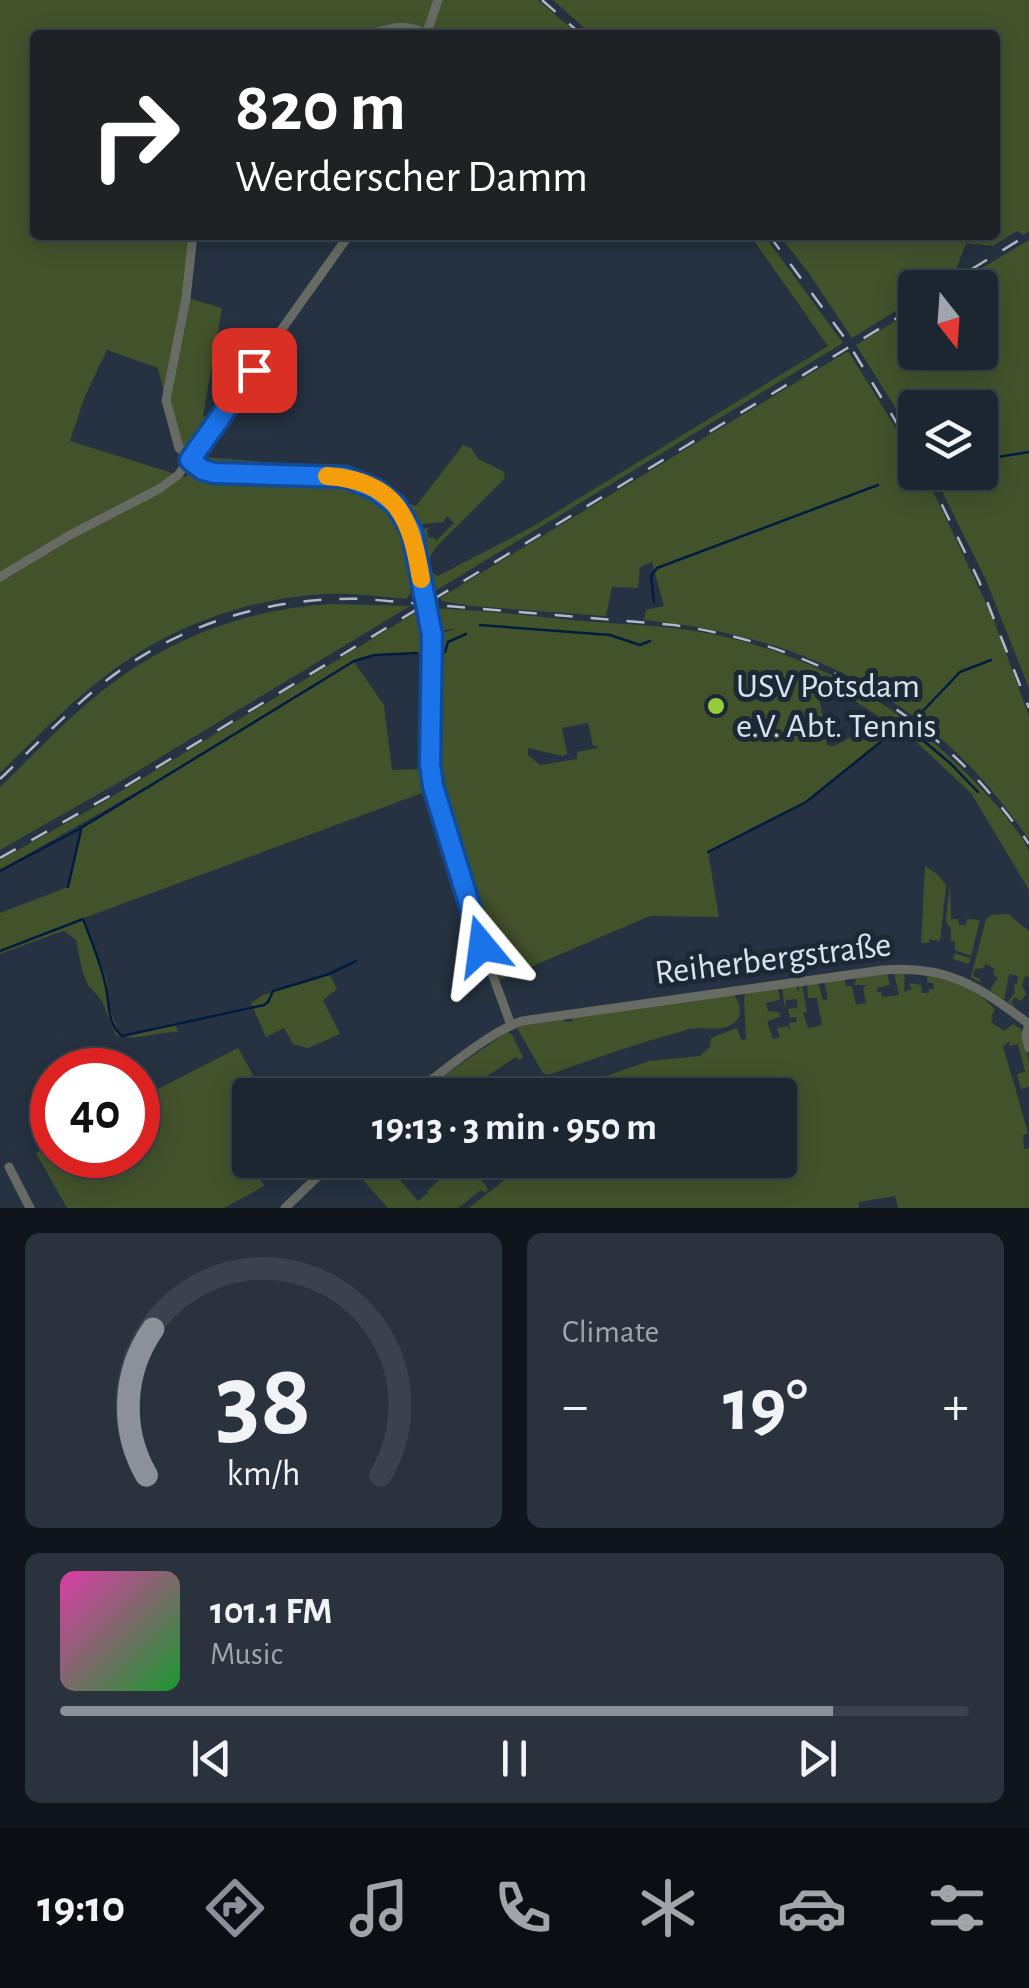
<!DOCTYPE html>
<meta charset="utf-8">
<style>
body{margin:0;font-family:"Alegreya Sans",sans-serif;background:#29323d;color:#f1f3f6;height:100vh;display:flex;flex-direction:column;font-size:38px;white-space:nowrap}
*{box-sizing:border-box;margin:0}
p{font-size:32px;color:#a0a5ab}
.icon{flex:none;width:55px;height:55px;fill:none;stroke:currentColor;stroke-width:2;stroke-linecap:round;stroke-linejoin:round}
.map{position:relative;height:1208px;overflow:hidden}
.details{display:flex;flex-direction:column;gap:25px;padding:25px;background:#0f151b;flex:1}
.details>*{flex:none}
.guide{position:absolute;left:30px;top:30px;width:970px;height:210px;border-radius:10px;box-shadow:0 5px 25px #0003,0 0 0 2px #3a434d;background:#202124;color:#fff;overflow:hidden}
.needle{width:65px;rotate:163deg}
.buttons{position:absolute;left:898px;top:270px;display:grid;gap:20px}
.buttons a{display:grid;place-items:center;width:100px;height:100px;border-radius:10px;background:#1c2631;box-shadow:0 5px 25px #0003,0 0 0 2px #3a434d;font-size:50px}
.speed{position:absolute;left:30px;top:1048px;display:flex;gap:20px;font-size:50px;font-weight:700;text-align:center}
.speed>*{display:grid;place-content:center;width:130px;height:130px;border-radius:50%;background:#1c2631;box-shadow:0 5px 25px #0003,0 0 0 2px #3a434d;line-height:1}
.speed .limit{border:15px solid #d22;background:#fff;color:#111}
.pin{position:absolute;display:grid;place-items:center;width:85px;height:85px;color:#fff;margin:-42px;border-radius:20px;box-shadow:0 5px 15px #0006}
.me{position:absolute;width:110px;margin:-55px;rotate:344deg;stroke-linejoin:round;filter:drop-shadow(0 0 8px #0008)}
.turn{display:flex;align-items:center;gap:35px;height:210px;padding:0 40px;font-size:45px}
.turn .icon{width:130px;height:130px;stroke-width:2.5}
.turn b{display:block;font-size:70px;line-height:85px}
.big{font-size:75px;font-weight:600;line-height:1.1}
.details .card{flex:1;display:flex;flex-direction:column;justify-content:center;gap:15px;min-width:0;padding:0 35px;border-radius:15px;background:#29323d}
.details .dial{align-items:center;gap:0}
.dial svg{height:260px;overflow:visible;fill:none;stroke:#3a434d;stroke-width:7;stroke-linecap:round;text-anchor:middle}
.dial text{fill:#f1f3f6;stroke:none}
.song{display:flex;align-items:center;gap:30px}
.cover{width:120px;height:120px;border-radius:15px;background:linear-gradient(135deg,hsl(320 70% 55%),hsl(130 70% 35%))}
.played{height:10px;border-radius:5px;background:linear-gradient(90deg,#8c9099 85%,#3a434d 85%)}
.keys{display:flex;justify-content:space-around;direction:ltr}
.heat{display:flex;justify-content:space-between;align-items:center;font-size:55px;direction:ltr}
.details .tiles{flex:1;display:grid;gap:25px;grid-template-columns:1fr 1fr}
.card:last-child{grid-column:span 2}
.trip{position:absolute;left:232px;top:1078px;width:565px;height:100px;border-radius:10px;background:#1c2631;box-shadow:0 5px 25px #0003,0 0 0 2px #3a434d;font-weight:600;line-height:100px;text-align:center}
.tabs{display:flex;height:160px;justify-content:space-around;align-items:center;background:#0b0f14;color:#a0a5ab}
.tabs .icon{width:70px;height:70px}
.tabs .selected{color:#8c9099}
.tabs b{font-size:45px;color:#f1f3f6}
.map>svg:first-child{display:block}
.green{fill:#42532c;fill-rule:evenodd}
.lines{fill:none;stroke-linecap:round;stroke-linejoin:round}
.stream{stroke:#001d40;stroke-width:2.5}
.minor{stroke:#676b63;stroke-width:9}
.rail{stroke:#afb8c3;stroke-width:2.5;stroke-dasharray:18 18;stroke-linecap:butt}
.route-casing{stroke:#114b97;stroke-width:25}
.route{stroke:#1a73e8;stroke-width:18}
.slow{stroke:#f59e0b;stroke-width:18}
.poi-dot{fill:#94cc3b;stroke:#1c2836;stroke-width:4}
.labels{text-anchor:middle;dominant-baseline:central;stroke-width:10;stroke-linejoin:round;paint-order:stroke}
.poi-label{font-size:35px;fill:#d9e1eb;stroke:#1c2836;text-anchor:start}
.street-label{font-size:35px;fill:#d9e1eb;stroke:#1c2836}
</style>
<div class="map">
<svg width="1029" height="1208" viewBox="0 0 1029 1208">
<rect width="100%" height="100%" fill="#263241"/>
<g class="green">
<path d="M 0,0 L 538,0 L 579,35 L 437,35 L 393,27 L 332,35 L 35,35 L 35,235 L 193,235 L 187,298 L 222,308 L 203,415 L 216,425 L 190,460 L 174,433 L 158,368 L 107,350 L 85,396 L 70,441 L 185,477 L 204,457 L 342,468 L 374,475 L 401,501 L 416,506 L 463,445 L 471,448 L 478,459 L 503,471 L 505,478 L 436,547 C 429,557 424,570 438,576 L 532,527 L 828,346 L 750,235 L 764,235 L 843,343 L 427,596 L 414,531 L 431,527 L 427,530 L 428,538 L 434,537 L 436,541 L 454,523 L 447,516 L 443,522 L 412,525 L 392,505 L 408,528 L 418,583 L 406,599 C 381,597 355,593 329,594 C 250,597 171,626 108,674 C 69,703 35,739 0,773 Z"/>
<path d="M 553,0 L 1029,0 L 1029,231 L 1024,235 L 1017,231 L 993,246 L 966,243 C 954,274 954,288 915,288 L 915,299 L 852,338 L 808,272 L 779,235 L 995,235 L 995,35 L 592,35 Z"/>
<path d="M 1029,240 L 1029,688 L 985,578 L 933,473 L 980,472 L 980,408 L 915,408 L 915,439 L 856,345 L 915,309 L 915,352 L 980,352 L 980,288 L 950,287 Z"/>
<path d="M 848,351 L 915,459 L 915,472 L 923,473 L 934,493 L 993,618 L 1029,716 L 1029,840 C 936,701 808,636 644,620 L 646,610 L 664,606 L 652,562 L 640,567 L 638,588 L 612,587 L 606,616 L 472,606 L 442,601 L 440,598 Z"/>
<path d="M 331,604 L 410,606 L 123,780 L 0,850 L 0,787 C 32,756 62,724 96,696 C 163,640 245,609 331,604 Z"/>
<path d="M 423,608 L 429,635 L 429,653 L 375,655 L 354,662 L 384,705 L 392,770 L 426,769 L 480,946 L 473,948 L 425,792 L 84,918 L 107,981 L 109,1007 L 119,1033 L 125,1035 L 175,1023 L 178,1032 C 158,1031 133,1042 116,1035 L 102,1001 L 88,985 L 82,970 L 76,940 L 64,931 L 57,933 L 0,954 L 0,913 L 68,887 L 81,828 L 186,764 L 0,870 L 0,860 L 100,804 Z"/>
<path d="M 429,608 C 480,610 531,616 582,621 C 620,624 657,625 695,631 C 797,648 889,696 962,769 C 977,783 1024,833 1029,852 C 1029,863 1029,878 1029,890 L 971,793 L 911,737 L 887,721 L 891,728 L 885,734 L 889,739 L 883,740 L 806,802 L 708,852 L 719,917 L 650,916 L 500,980 L 439,786 L 436,760 L 439,758 L 433,755 L 436,635 L 458,628 L 434,632 ZM 816,680 L 846,695 L 884,720 L 834,746 L 827,745 ZM 588,723 L 593,746 L 597,746 L 597,748 L 577,752 L 577,759 L 540,765 L 528,755 L 528,748 L 562,756 L 567,754 L 562,728 Z"/>
<path d="M 925,866 L 937,874 L 946,885 L 940,941 L 929,939 L 929,943 L 921,943 Z"/>
<path d="M 950,886 L 951,919 L 958,919 L 959,925 L 966,925 L 967,919 L 980,920 L 969,964 L 953,959 L 955,953 L 969,958 L 971,956 L 955,950 L 955,942 L 951,941 L 951,927 L 948,926 L 946,919 Z"/>
<path d="M 1008,914 L 1029,931 L 1029,977 L 1025,976 L 1022,985 L 1026,994 L 1021,1001 L 1015,997 L 1011,1002 L 1016,1008 L 1008,1002 L 1015,993 L 1014,984 L 1017,984 L 1018,976 L 1009,974 L 1004,1000 L 990,990 L 998,978 L 993,974 L 995,969 L 986,964 L 983,968 L 975,969 L 973,976 L 981,979 L 979,982 L 971,977 L 986,919 L 992,915 Z"/>
<path d="M 905,971 L 904,992 L 912,989 L 909,983 L 921,985 L 922,993 L 929,993 L 929,989 L 934,989 L 933,983 L 927,982 L 927,973 L 942,976 L 943,979 C 961,984 983,994 995,1010 L 991,1016 L 993,1018 L 991,1022 L 1004,1031 L 1013,1024 L 1021,1029 L 1029,1061 L 1029,1087 L 1021,1089 L 1017,1074 L 1025,1072 L 1018,1044 L 1009,1046 L 1010,1041 L 1003,1046 L 1028,1133 L 1023,1135 L 1024,1149 L 1029,1148 L 1029,1208 L 898,1208 L 895,1196 L 859,1202 L 859,1208 L 469,1208 L 530,1160 L 569,1160 L 571,1162 L 574,1160 L 722,1160 L 728,1175 L 769,1163 L 768,1160 L 780,1160 L 780,1095 L 561,1095 L 564,1091 L 649,1061 L 700,1056 L 710,1047 L 711,1038 L 737,1028 L 741,1040 L 746,1039 L 744,999 L 746,992 L 778,988 L 780,1000 L 766,1003 L 768,1011 L 779,1012 L 780,1017 L 767,1021 L 773,1039 L 780,1037 L 777,1028 L 788,1026 L 790,1033 L 789,1023 L 797,1022 L 796,1017 L 790,1018 L 788,1009 L 798,1008 L 797,999 L 786,1000 L 785,1009 L 782,987 L 796,985 L 799,993 L 799,985 L 802,984 L 807,1012 L 803,1013 L 808,1028 L 822,1025 L 817,998 L 808,998 L 807,984 L 818,982 L 823,1000 L 828,999 L 824,981 L 844,978 L 846,986 L 852,986 L 856,1005 L 866,1003 L 863,988 L 867,985 L 855,985 L 856,977 L 887,973 L 890,985 L 877,988 L 877,992 L 881,992 L 882,997 L 899,995 L 894,972 Z"/>
<path d="M 330,975 L 337,989 L 323,1000 L 340,1034 L 308,1048 L 293,1044 L 284,1028 L 266,1037 L 251,1003 L 263,995 Z"/>
<path d="M 733,994 C 739,1000 744,1014 735,1022 C 723,1033 705,1026 690,1029 C 642,1042 595,1058 548,1075 L 543,1073 L 517,1028 L 525,1024 L 563,1018 L 565,1022 L 573,1021 L 572,1017 Z"/>
<path d="M 507,1032 L 512,1035 L 523,1057 L 519,1060 L 516,1057 L 487,1076 L 494,1087 L 481,1095 L 416,1095 Z"/>
<path d="M 238,1048 L 264,1095 L 250,1095 L 250,1147 L 244,1151 L 264,1186 L 224,1208 L 67,1208 L 36,1153 L 52,1144 L 52,1155 L 138,1155 L 138,1099 Z"/>
<path d="M 345,1160 L 383,1160 L 418,1201 L 428,1193 L 427,1191 L 438,1181 L 436,1178 L 447,1169 L 440,1160 L 466,1160 L 488,1189 L 485,1193 L 481,1190 L 458,1208 L 388,1208 Z"/>
</g>
<g class="lines">
<g class="stream">
<path d="M 980,460 L 1029,452"/>
<path d="M 654,602 L 651,576 L 657,568 L 878,485"/>
<path d="M 480,625 L 610,635 L 640,645 L 650,641"/>
<path d="M 445,652 L 448,642 L 466,634"/>
<path d="M 920,714 L 960,672 L 991,660"/>
<path d="M 912,731 L 951,764 L 978,792"/>
<path d="M 708,852 L 806,802 L 883,740 L 903,734"/>
<path d="M 0,871 L 81,828 L 354,661 L 375,655 L 417,653"/>
<path d="M 68,887 L 81,830"/>
<path d="M 0,951 L 83,919 C 91,940 100,961 105,983 C 110,1001 106,1023 122,1036 L 264,1005 L 268,1002 L 273,991 L 329,974 L 356,961"/>
</g>
<g class="minor">
<path d="M 363,35 C 394,31 393,21 426,33"/>
<path d="M 426,35 L 438,0"/>
<path d="M 193,235 L 186,298 L 166,400 L 179,448 L 203,470 L 214,473 L 345,477 L 360,481 L 382,493 L 396,505 L 404,517 L 410,528 L 415,545 L 432,635 L 431,764 L 433,786 L 482,946 L 511,1025"/>
<path d="M 0,577 L 70,535 L 159,489 L 178,475 L 349,235"/>
<path d="M 1029,1024 L 1026,1035 L 1029,1048"/>
<path d="M 412,1095 C 442,1072 488,1033 522,1021 L 883,970 C 948,965 978,986 1029,1024"/>
<path d="M 9,1167 L 30,1208"/>
<path d="M 285,1208 L 335,1160"/>
</g>
<g class="rail">
<path d="M 542,0 L 582,35"/>
<path d="M 769,235 L 847,341 L 915,453"/>
<path d="M 941,288 L 1029,234"/>
<path d="M 926,472 L 979,581 L 1029,708"/>
<path d="M 0,779 C 35,746 69,710 107,680 C 181,623 272,596 365,599 L 674,625 C 823,646 944,720 1029,844"/>
<path d="M 0,858 L 111,795 L 915,307"/>
</g>
</g>
<g class="lines">
<defs>
<path id="route" d="M 254,370 L 190,460 L 203,470 L 214,473 L 345,477 L 375,489 L 396,505 L 412,532 L 432,635 L 430,764 L 433,786 L 482,946"/>
</defs>
<use href="#route" class="route-casing"/>
<use href="#route" class="route"/>
<path class="slow" d="M 327,476 C 397,481 411,518 421,579"/>
</g>
<circle class="poi-dot" cx="716" cy="706" r="10"/>
<g class="labels">
<g class="poi-label">
<text x="736" y="686">USV Potsdam<tspan x="736" dy="40">e.V. Abt. Tennis</tspan></text>
</g>
<g class="street-label">
<text transform="translate(773 959) rotate(-7)">Reiherbergstraße</text>
</g>
</g>
</svg>
<div class="buttons">
<a><svg class="needle" viewBox="-14 -14 28 28"><path d="M0-13l5 13h-10z" fill="#e53935"/><path d="M0 13l5-13h-10z" fill="#a0a5ab"/></svg></a>
<a><svg class="icon" aria-label="layers" viewBox="0 0 24 24"><path d="M12 4l9 5-9 5-9-5zM3 14l9 5 9-5"/></svg></a>
</div>
<div class="speed"><div class="limit">40</div></div>
<div class="pin" style="left:254px;top:370px;background:#d93025"><svg class="icon" aria-label="arrive" viewBox="0 0 24 24"><path d="M6 21V4h12l-3 4 3 4H6"/></svg></div>
<svg class="me" style="left:482px;top:946px" viewBox="-20 -20 40 40"><path d="M0-17L14 15 0 8-14 15z" fill="#1a73e8" stroke="#fff" stroke-width="4"/></svg>
<div class="trip">19:13 · 3 min · 950 m</div>
<div class="guide">
<div class="turn"><svg class="icon" aria-label="right" viewBox="0 0 24 24"><path d="M7 20v-9h11M14 6l5 5-5 5"/></svg><div><b>820 m</b>Werderscher Damm</div></div>
</div>
</div>
<section class="details">
<div class="tiles">
<div class="card dial"><svg viewBox="0 0 100 80">
<path d="M14 69A42 42 0 1 1 86 69"/>
<path d="M14 69A42 42 0 0 1 16 24" stroke="#8c9099"/>
<text x="50" y="56" font-size="32" font-weight="700">38</text>
<text x="50" y="72" font-size="11">km/h</text>
</svg></div>
<div class="card"><p>Climate</p>
<div class="heat"><a>−</a><b class="big">19°</b><a>+</a></div>
</div>
<div class="card">
<div class="song"><i class="cover"></i><div><b>101.1 FM</b><p>Music</p></div></div>
<div class="played"></div>
<div class="keys"><svg class="icon" aria-label="previous" viewBox="0 0 24 24"><path d="M18 5L8 12l10 7zM5 5v14"/></svg><svg class="icon" aria-label="pause" viewBox="0 0 24 24"><path d="M8 5v14M16 5v14"/></svg><svg class="icon" aria-label="next" viewBox="0 0 24 24"><path d="M6 5l10 7-10 7zM19 5v14"/></svg></div>
</div>
</div>
</section>
<nav class="tabs">
<b>19:10</b>
<svg class="icon selected" aria-label="directions" viewBox="0 0 24 24"><path d="M12 3l9 9-9 9-9-9zM9 14v-3h6M13 9l2 2-2 2"/></svg>
<svg class="icon" aria-label="music" viewBox="0 0 24 24"><path d="M9 18V5l10-2v13"/><circle cx="6" cy="18" r="3"/><circle cx="16" cy="16" r="3"/></svg>
<svg class="icon" aria-label="phone" viewBox="0 0 24 24"><path d="M5 4h4l2 5-3 2q2 4 5 5l2-3 5 2v4C11 20 4 13 5 4z"/></svg>
<svg class="icon" aria-label="climate" viewBox="0 0 24 24"><path d="M12 3v18M4 7l16 10M4 17L20 7"/></svg>
<svg class="icon" aria-label="car" viewBox="0 0 24 24"><path d="M5 17H2v-5l4-1 3-4h7l3 4 3 1v5h-3M9 17h6M6 11h13"/><circle cx="7" cy="17" r="2"/><circle cx="17" cy="17" r="2"/></svg>
<svg class="icon" aria-label="filters" viewBox="0 0 24 24"><path d="M4 7h16M4 17h16"/><circle cx="9" cy="7" r="2"/><circle cx="15" cy="17" r="2"/></svg>
</nav>
